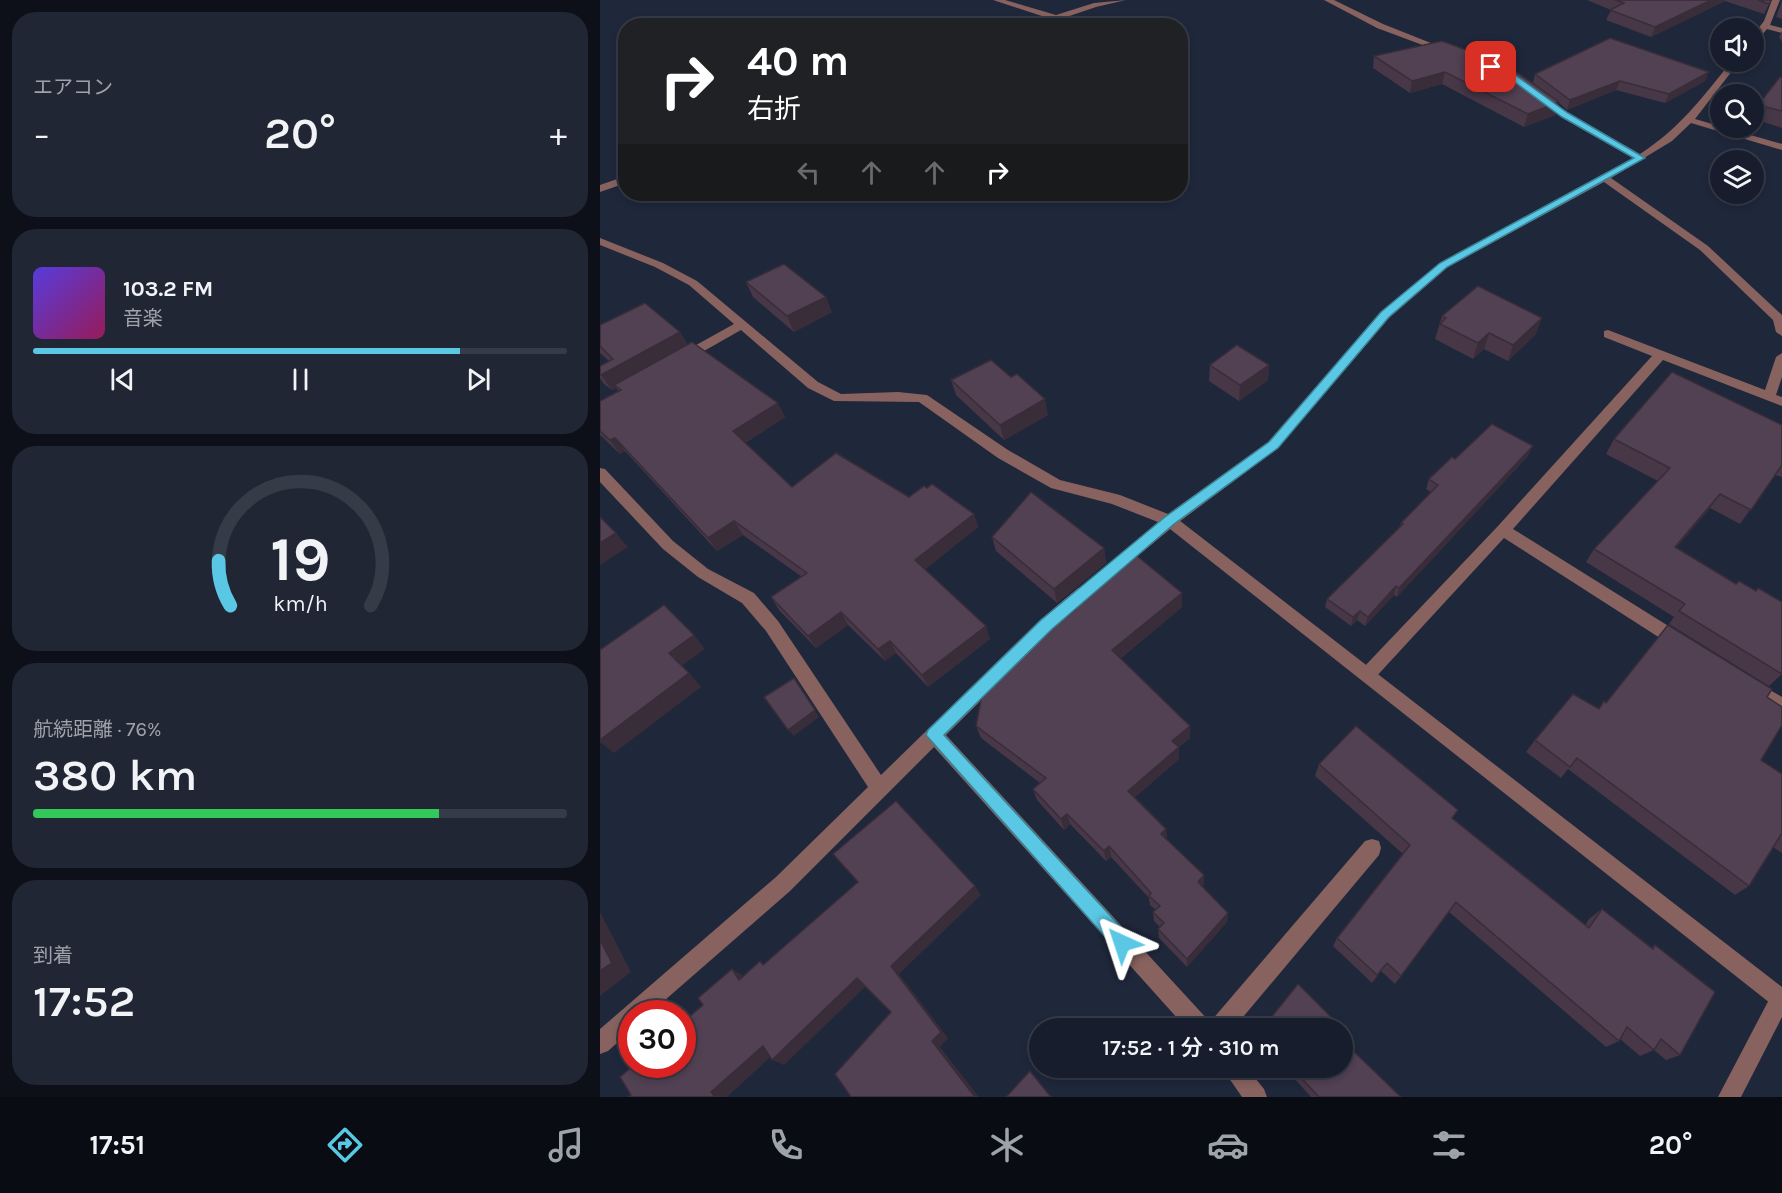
<!DOCTYPE html>
<html lang="ja">
<meta charset="utf-8">
<style>
body{margin:0;font-family:Karla,"Noto Sans JP",sans-serif;background:#202634;color:#f1f3f6;height:100vh;display:flex;flex-direction:column;font-size:22px;white-space:nowrap}
*{box-sizing:border-box;margin:0}
p{font-size:20px;color:#9ea2a9}
.icon{flex:none;width:33px;height:33px;fill:none;stroke:currentColor;stroke-width:2;stroke-linecap:round;stroke-linejoin:round}
.map{position:relative;flex:1;overflow:hidden}
.panel{display:flex;flex-direction:column;gap:12px;padding:12px;background:#0d1018;width:600px}
.panel>*{flex:none}
.top-card{position:absolute;left:18px;top:18px;width:570px;height:183px;border-radius:24px;box-shadow:0 3px 9px #0003,0 0 0 2px #363b48;background:#202124;color:#fff;overflow:hidden}
.tools{position:absolute;left:1110px;top:18px;display:grid;gap:12px}
.tools a{display:grid;place-items:center;width:54px;height:54px;border-radius:50%;background:#171d2c;box-shadow:0 3px 9px #0003,0 0 0 2px #363b48;font-size:30px}
.speed{position:absolute;left:18px;top:1000px;display:flex;gap:12px;font-size:30px;font-weight:700;text-align:center}
.speed>*{display:grid;place-content:center;width:78px;height:78px;border-radius:50%;background:#171d2c;box-shadow:0 3px 9px #0003,0 0 0 2px #363b48;line-height:1}
.speed .limit{border:9px solid #d22;background:#fff;color:#111}
.pin{position:absolute;display:grid;place-items:center;width:51px;height:51px;color:#fff;margin:-26px;border-radius:12px;box-shadow:0 3px 9px #0006}
.me{position:absolute;width:66px;margin:-33px;rotate:318deg;stroke-linejoin:round;filter:drop-shadow(0 0 4px #0008)}
.turn{display:flex;align-items:center;gap:21px;height:126px;padding:0 30px;font-size:27px}
.turn .icon{width:78px;height:78px;stroke-width:2.5}
.turn b{display:block;font-size:42px;line-height:51px}
.lanes{display:flex;align-items:center;height:57px;padding:0 30px;background:#0003;justify-content:center;gap:30px;direction:ltr}
.lanes .off{opacity:.35}
.big{font-size:45px;font-weight:600;line-height:1.1}
.panel .tile{flex:1;display:flex;flex-direction:column;justify-content:center;gap:9px;min-width:0;padding:0 21px;border-radius:24px;background:#202634}
.panel .dial{align-items:center;gap:0}
.dial svg{height:156px;overflow:visible;fill:none;stroke:#363b48;stroke-width:7;stroke-linecap:round;text-anchor:middle}
.dial text{fill:#f1f3f6;stroke:none}
.song{display:flex;align-items:center;gap:18px}
.cover{width:72px;height:72px;border-radius:9px;background:linear-gradient(135deg,hsl(250 70% 55%),hsl(330 70% 35%))}
.played{height:6px;border-radius:3px;background:linear-gradient(90deg,#5ac8e5 80%,#363b48 80%)}
.keys{display:flex;justify-content:space-around;direction:ltr}
.heat{display:flex;justify-content:space-between;align-items:center;font-size:33px;direction:ltr}
.charge{height:9px;border-radius:4px;background:linear-gradient(90deg,#34c759 76%,#363b48 0)}
.trip{position:absolute;left:429px;top:1018px;width:324px;height:60px;border-radius:30px;background:#171d2c;box-shadow:0 3px 9px #0003,0 0 0 2px #363b48;font-weight:600;line-height:60px;text-align:center}
.tabs{display:flex;height:96px;justify-content:space-around;align-items:center;background:#090c12;color:#9ea2a9}
.tabs .icon{width:42px;height:42px}
.tabs .on{color:#5ac8e5}
.tabs b{font-size:27px;color:#f1f3f6}
main{display:flex;flex:1;min-height:0}
.map>svg:first-child{display:block}
.lines{fill:none;stroke-linecap:round;stroke-linejoin:round}
.service{fill:#87625f;fill-rule:evenodd}
.minor{fill:#87625f;fill-rule:evenodd}
.tertiary{fill:#87625f;fill-rule:evenodd}
.wall{fill:#473747}
.shaded-wall{fill:#392d3a}
.building{fill:#524053;stroke:#392d3a;stroke-width:1.5}
.route{fill:#5ac8e5;stroke:#3a8295;stroke-width:1.5}
</style>
<main>
<section class="panel">
<div class="tile"><p>エアコン</p>
<div class="heat"><a>−</a><b class="big">20°</b><a>+</a></div>
</div>
<div class="tile">
<div class="song"><i class="cover"></i><div><b>103.2 FM</b><p>音楽</p></div></div>
<div class="played"></div>
<div class="keys"><svg class="icon" aria-label="previous" viewBox="0 0 24 24"><path d="M18 5L8 12l10 7zM5 5v14"/></svg><svg class="icon" aria-label="pause" viewBox="0 0 24 24"><path d="M8 5v14M16 5v14"/></svg><svg class="icon" aria-label="next" viewBox="0 0 24 24"><path d="M6 5l10 7-10 7zM19 5v14"/></svg></div>
</div>
<div class="tile dial"><svg viewBox="0 0 100 80">
<path d="M14 69A42 42 0 1 1 86 69"/>
<path d="M14 69A42 42 0 0 1 8 46" stroke="#5ac8e5"/>
<text x="50" y="56" font-size="32" font-weight="700">19</text>
<text x="50" y="72" font-size="11">km/h</text>
</svg></div>
<div class="tile"><p>航続距離 · 76%</p><b class="big">380 km</b><div class="charge"></div></div>
<div class="tile"><p>到着</p><b class="big">17:52</b></div>
</section>
<div class="map">
<svg width="1182" height="1097" viewBox="0 0 1182 1097">
<rect width="100%" height="100%" fill="#1f273b"/>
<g class="lines">
<path class="service" d="M 772,839 L 779,841 L 781,848 L 779,855 L 633,1029 L 608,1029 L 611,1021 L 765,841 Z"/>
<g class="minor">
<path d="M 724,0 L 734,0 L 783,24 L 851,51 L 844,53 L 777,28 Z"/>
<path d="M 1172,0 L 1180,0 L 1170,25 L 1182,28 L 1182,33 L 1167,29 L 1157,41 L 1154,41 L 1154,34 L 1164,21 Z"/>
<path d="M 1131,62 L 1139,62 L 1095,119 L 1182,144 L 1182,150 L 1091,123 L 1072,141 L 1011,178 L 1108,246 L 1182,315 L 1182,336 L 1176,332 L 1173,320 L 1100,250 L 1004,182 L 848,267 L 789,318 L 678,448 L 575,525 L 510,579 L 505,581 L 500,579 L 497,575 L 500,571 L 558,522 L 512,504 L 451,488 L 398,458 L 319,402 L 234,401 L 208,388 L 141,330 L 88,360 L 80,360 L 78,357 L 80,354 L 134,324 L 89,285 L 55,267 L 0,245 L 0,238 L 63,263 L 97,281 L 218,382 L 241,394 L 298,392 L 327,395 L 408,450 L 460,480 L 520,495 L 568,514 L 668,442 L 781,312 L 840,263 L 1033,158 L 962,117 L 937,99 L 937,95 L 943,95 L 968,113 L 1040,154 C 1081,127 1101,99 1131,62 Z"/>
<path d="M 1008,330 L 1165,390 L 1176,357 L 1182,353 L 1182,377 L 1176,395 L 1182,397 L 1182,406 L 1063,360 L 913,529 L 1086,637 L 1088,642 L 1086,647 L 1080,649 L 1074,647 L 904,538 L 774,679 L 768,681 L 762,679 L 760,674 L 762,669 L 898,526 L 1052,356 L 1004,337 L 1004,331 Z"/>
<path d="M 0,468 L 5,469 L 73,541 L 108,569 L 154,593 L 178,621 L 281,775 L 440,620 L 478,588 L 484,587 L 490,588 L 492,593 L 490,598 L 452,630 L 346,735 L 609,1021 L 612,1029 L 587,1029 L 334,747 L 190,891 L 49,1014 L 32,1014 L 32,1030 L 8,1051 L 0,1054 L 0,1029 L 176,877 L 268,787 L 166,631 L 142,603 L 98,577 L 63,549 L 0,482 Z"/>
<path d="M 1152,680 L 1182,697 L 1182,714 L 1146,692 L 1144,687 L 1146,682 Z"/>
<path d="M 1180,989 L 1182,989 L 1182,1017 L 1141,1097 L 1118,1097 L 1173,992 Z"/>
<path d="M 622,1068 L 647,1068 L 664,1089 L 667,1097 L 642,1097 Z"/>
</g>
<g class="tertiary">
<path d="M 393,0 L 405,0 L 456,15 L 494,3 L 526,0 L 496,7 L 440,26 L 427,26 L 448,18 Z"/>
<path d="M 26,176 L 26,183 L 0,192 L 0,185 Z"/>
<path d="M 570,515 L 575,517 L 1182,987 L 1182,1011 L 1175,1007 L 565,525 L 563,521 L 565,517 Z"/>
</g>
</g>
<g class="wall">
<path d="M 987,0 L 1171,0 L 1164,14 L 1125,1 L 1051,37 L 1006,20 L 1011,10 Z"/>
<path d="M 1182,1 L 1182,19 L 1176,17 Z"/>
<path d="M 1182,31 L 1182,42 L 1179,37 Z"/>
<path d="M 774,56 L 891,59 L 890,63 L 933,83 L 935,74 L 1105,81 L 1065,103 L 1016,90 L 967,110 L 959,103 L 955,115 L 924,127 L 842,84 L 810,93 L 773,68 Z"/>
<path d="M 1182,77 L 1182,128 L 1154,119 L 1154,114 L 1158,105 Z"/>
<path d="M 146,282 L 232,312 L 194,332 L 153,297 Z"/>
<path d="M 842,316 L 936,334 L 908,361 L 884,349 L 873,359 L 835,339 Z"/>
<path d="M 0,325 L 80,332 L 87,344 L 185,417 L 145,443 L 192,487 L 309,497 L 327,488 L 374,514 L 378,527 L 325,569 L 390,639 L 328,687 L 296,653 L 285,661 L 248,625 L 216,648 L 179,610 L 171,597 L 202,577 L 143,535 L 117,551 L 25,451 L 20,454 L 0,435 L 0,401 L 18,391 L 16,388 L 12,390 L 4,384 L 0,378 L 0,366 L 9,361 L 0,353 Z"/>
<path d="M 610,365 L 669,365 L 668,380 L 639,401 L 609,381 Z"/>
<path d="M 351,380 L 448,415 L 404,440 L 356,395 Z"/>
<path d="M 1182,425 L 1182,477 L 1175,475 L 1140,524 L 1110,508 L 1076,548 L 1136,584 L 1156,591 L 1182,602 L 1182,674 L 1169,686 L 1069,624 L 1074,617 L 986,562 L 994,549 L 1058,481 L 1006,454 L 1014,439 Z"/>
<path d="M 928,456 L 797,597 L 794,595 L 765,626 L 757,620 L 751,626 L 725,607 L 727,599 L 799,529 L 801,523 L 831,492 L 826,489 L 829,479 L 855,459 Z"/>
<path d="M 392,537 L 504,548 L 506,563 L 457,603 L 396,551 Z"/>
<path d="M 469,603 L 582,607 L 521,658 L 590,738 L 579,747 L 579,759 L 534,798 L 566,829 L 567,840 L 604,884 L 602,886 L 628,913 L 627,922 L 587,967 L 559,938 L 558,929 L 560,927 L 554,921 L 553,912 L 556,910 L 550,905 L 549,898 L 511,857 L 506,861 L 470,824 L 464,830 L 437,800 L 433,789 L 440,783 L 381,738 L 376,726 L 417,655 L 471,613 Z"/>
<path d="M 1167,697 L 1161,760 L 1182,774 L 1182,853 L 1173,847 L 1149,886 L 1135,895 L 968,769 L 961,778 L 926,752 L 935,740 L 999,709 L 1006,703 Z"/>
<path d="M 719,764 L 853,819 L 985,925 L 990,918 L 1002,909 L 1051,948 L 1055,945 L 1080,1055 L 1066,1060 L 1054,1050 L 1040,1056 L 1020,1039 L 1019,1041 L 1006,1047 L 849,912 L 795,984 L 781,971 L 772,983 L 733,946 L 737,938 L 803,854 L 715,776 Z"/>
<path d="M 698,984 L 752,1038 L 747,1045 L 801,1097 L 711,1097 L 685,1068 L 742,1068 L 742,1029 L 671,1029 L 668,1026 L 670,1019 Z"/>
</g>
<g class="shaded-wall">
<path d="M 1111,0 L 1126,0 L 1051,37 L 1055,27 Z"/>
<path d="M 845,72 L 842,84 L 810,93 L 812,81 Z"/>
<path d="M 1109,72 L 1105,81 L 1065,103 L 1069,94 Z"/>
<path d="M 1020,81 L 1016,90 L 967,110 L 970,100 Z"/>
<path d="M 959,102 L 955,115 L 924,127 L 928,114 Z"/>
<path d="M 226,297 L 232,312 L 194,332 L 187,316 Z"/>
<path d="M 942,318 L 936,334 L 908,361 L 913,345 Z"/>
<path d="M 80,332 L 89,347 L 14,385 L 16,388 L 12,390 L 1,375 Z"/>
<path d="M 889,333 L 884,349 L 873,359 L 878,343 Z"/>
<path d="M 669,365 L 668,380 L 639,401 L 640,385 Z"/>
<path d="M 445,399 L 448,415 L 404,440 L 400,425 Z"/>
<path d="M 178,403 L 185,417 L 141,445 L 133,431 Z"/>
<path d="M 15,438 L 25,451 L 20,454 L 10,440 Z"/>
<path d="M 933,446 L 928,456 L 797,597 L 799,588 Z"/>
<path d="M 1120,494 L 1110,508 L 1065,561 L 1075,547 Z"/>
<path d="M 374,514 L 378,527 L 321,573 L 315,560 Z"/>
<path d="M 134,521 L 143,535 L 117,551 L 108,538 Z"/>
<path d="M 16,533 L 28,547 L 0,565 L 0,543 Z"/>
<path d="M 504,548 L 506,563 L 457,603 L 454,589 Z"/>
<path d="M 796,586 L 794,595 L 765,626 L 768,617 Z"/>
<path d="M 582,593 L 582,607 L 514,663 L 512,650 Z"/>
<path d="M 760,611 L 757,620 L 751,626 L 753,617 Z"/>
<path d="M 241,612 L 248,625 L 216,648 L 208,636 Z"/>
<path d="M 386,626 L 390,639 L 328,687 L 322,675 Z"/>
<path d="M 94,635 L 105,649 L 81,666 L 69,653 Z"/>
<path d="M 290,641 L 296,653 L 285,661 L 278,649 Z"/>
<path d="M 89,673 L 101,687 L 14,753 L 0,742 L 0,740 Z"/>
<path d="M 194,678 L 219,717 L 194,736 L 188,730 Z"/>
<path d="M 590,726 L 590,738 L 579,747 L 579,759 L 529,802 L 528,791 L 572,741 Z"/>
<path d="M 467,814 L 470,824 L 464,830 L 461,819 Z"/>
<path d="M 566,829 L 567,840 L 561,834 Z"/>
<path d="M 509,846 L 511,857 L 506,861 L 504,851 Z"/>
<path d="M 604,875 L 604,884 L 597,891 L 598,882 Z"/>
<path d="M 375,886 L 381,895 L 299,974 L 348,1038 L 340,1047 L 379,1097 L 375,1097 L 332,1041 L 291,966 Z"/>
<path d="M 0,912 L 31,972 L 0,996 Z"/>
<path d="M 628,913 L 627,922 L 587,967 L 587,959 Z"/>
<path d="M 132,969 L 145,977 L 139,980 Z"/>
<path d="M 257,978 L 266,986 L 184,1065 L 172,1060 Z"/>
<path d="M 163,1046 L 176,1052 L 127,1097 L 115,1097 L 111,1092 Z"/>
</g>
<g class="building">
<path d="M 1015,0 L 1111,0 L 1055,27 L 1010,10 L 1024,3 Z"/>
<path d="M 1158,0 L 1171,0 L 1169,4 Z"/>
<path d="M 1010,38 L 1109,72 L 1069,94 L 1020,81 L 970,100 L 935,74 Z"/>
<path d="M 842,41 L 891,59 L 883,61 L 918,73 L 959,102 L 928,114 L 845,72 L 812,81 L 774,56 Z"/>
<path d="M 1180,77 L 1182,77 L 1182,111 L 1158,105 Z"/>
<path d="M 184,264 L 226,297 L 187,316 L 146,282 Z"/>
<path d="M 878,286 L 942,318 L 913,345 L 889,333 L 878,343 L 840,324 L 846,318 L 842,316 Z"/>
<path d="M 45,303 L 80,332 L 1,375 L 0,374 L 0,366 L 13,359 L 0,346 L 0,325 Z"/>
<path d="M 92,342 L 178,403 L 133,431 L 192,487 L 236,453 L 309,497 L 324,486 L 327,488 L 332,484 L 374,514 L 315,560 L 386,626 L 322,675 L 290,641 L 278,649 L 241,612 L 208,636 L 171,597 L 207,573 L 134,521 L 108,538 L 15,438 L 10,440 L 0,431 L 0,401 L 21,390 L 14,385 Z"/>
<path d="M 637,345 L 669,365 L 640,385 L 610,365 Z"/>
<path d="M 391,360 L 411,377 L 417,374 L 445,399 L 400,425 L 351,380 Z"/>
<path d="M 1072,372 L 1182,425 L 1182,465 L 1151,510 L 1120,494 L 1075,547 L 1136,584 L 1139,581 L 1156,591 L 1158,588 L 1182,602 L 1182,674 L 1079,611 L 1085,604 L 994,549 L 1070,468 L 1014,439 Z"/>
<path d="M 892,424 L 933,446 L 799,588 L 796,586 L 768,617 L 760,611 L 753,617 L 727,599 L 803,524 L 801,523 L 838,485 L 829,479 L 852,457 L 855,459 Z"/>
<path d="M 431,492 L 504,548 L 454,589 L 392,537 Z"/>
<path d="M 0,517 L 16,533 L 0,543 Z"/>
<path d="M 536,555 L 582,593 L 512,650 L 590,726 L 572,741 L 579,747 L 528,791 L 566,829 L 561,834 L 604,875 L 598,882 L 628,913 L 587,959 L 558,929 L 564,923 L 553,912 L 560,906 L 549,896 L 551,893 L 509,846 L 504,851 L 467,814 L 461,819 L 433,789 L 446,778 L 376,726 L 384,684 L 415,653 L 417,655 L 476,609 L 469,603 L 519,560 L 525,564 Z"/>
<path d="M 64,605 L 94,635 L 69,653 L 89,673 L 0,740 L 0,650 Z"/>
<path d="M 1068,625 L 1172,689 L 1167,697 L 1182,707 L 1182,725 L 1161,760 L 1182,774 L 1182,833 L 1149,886 L 977,758 L 970,767 L 935,740 L 973,694 L 999,709 L 1004,701 L 1006,703 Z"/>
<path d="M 194,678 L 215,710 L 188,730 L 164,697 Z"/>
<path d="M 756,726 L 858,810 L 852,818 L 989,928 L 1002,909 L 1053,949 L 1055,945 L 1115,992 L 1080,1055 L 1061,1039 L 1054,1050 L 1027,1027 L 1019,1041 L 856,902 L 801,976 L 787,963 L 777,975 L 737,938 L 810,845 L 719,764 Z"/>
<path d="M 296,801 L 375,886 L 291,966 L 341,1032 L 332,1041 L 375,1097 L 251,1097 L 235,1074 L 291,1012 L 257,978 L 172,1060 L 163,1046 L 111,1092 L 115,1097 L 28,1097 L 31,1095 L 20,1077 L 34,1065 L 82,1065 L 82,1023 L 103,1005 L 98,998 L 132,969 L 139,980 L 160,961 L 163,965 L 258,882 L 233,854 Z"/>
<path d="M 0,940 L 12,963 L 0,971 Z"/>
<path d="M 698,984 L 752,1038 L 747,1045 L 801,1097 L 719,1097 L 692,1068 L 742,1068 L 742,1029 L 679,1029 L 670,1019 Z"/>
<path d="M 430,1071 L 451,1097 L 406,1097 Z"/>
</g>
<path class="route" d="M 891,65 L 911,72 L 968,113 L 1045,158 L 847,267 L 789,317 L 678,448 L 574,524 L 452,629 L 344,735 L 529,936 L 532,943 L 529,949 L 522,952 L 516,949 L 326,735 L 328,730 L 441,620 L 565,517 L 669,442 L 781,312 L 840,263 L 1034,158 L 962,117 L 905,75 L 888,69 L 887,67 Z"/>
</svg>
<div class="tools">
<a><svg class="icon" aria-label="sound" viewBox="0 0 24 24"><path d="M4 9h4l5-4v14l-5-4H4zM17 9q2 3 0 6"/></svg></a>
<a><svg class="icon" aria-label="search" viewBox="0 0 24 24"><circle cx="10" cy="10" r="6"/><path d="M15 15l6 6"/></svg></a>
<a><svg class="icon" aria-label="layers" viewBox="0 0 24 24"><path d="M12 4l9 5-9 5-9-5zM3 14l9 5 9-5"/></svg></a>
</div>
<div class="speed"><div class="limit">30</div></div>
<div class="pin" style="left:891px;top:67px;background:#d93025"><svg class="icon" aria-label="arrive" viewBox="0 0 24 24"><path d="M6 21V4h12l-3 4 3 4H6"/></svg></div>
<svg class="me" style="left:522px;top:943px" viewBox="-20 -20 40 40"><path d="M0-17L14 15 0 8-14 15z" fill="#5ac8e5" stroke="#fff" stroke-width="4"/></svg>
<div class="trip">17:52 · 1 分 · 310 m</div>
<div class="top-card">
<div class="turn"><svg class="icon" aria-label="right" viewBox="0 0 24 24"><path d="M7 20v-9h11M14 6l5 5-5 5"/></svg><div><b>40 m</b>右折</div></div>
<div class="lanes"><svg class="icon off" aria-label="left" viewBox="0 0 24 24"><path d="M17 20v-9H6M10 6l-5 5 5 5"/></svg><svg class="icon off" aria-label="ahead" viewBox="0 0 24 24"><path d="M12 20V5M6 11l6-6 6 6"/></svg><svg class="icon off" aria-label="ahead" viewBox="0 0 24 24"><path d="M12 20V5M6 11l6-6 6 6"/></svg><svg class="icon" aria-label="right" viewBox="0 0 24 24"><path d="M7 20v-9h11M14 6l5 5-5 5"/></svg></div>
</div>
</div>
</main>
<nav class="tabs">
<b>17:51</b>
<svg class="icon on" aria-label="directions" viewBox="0 0 24 24"><path d="M12 3l9 9-9 9-9-9zM9 14v-3h6M13 9l2 2-2 2"/></svg>
<svg class="icon" aria-label="music" viewBox="0 0 24 24"><path d="M9 18V5l10-2v13"/><circle cx="6" cy="18" r="3"/><circle cx="16" cy="16" r="3"/></svg>
<svg class="icon" aria-label="phone" viewBox="0 0 24 24"><path d="M5 4h4l2 5-3 2q2 4 5 5l2-3 5 2v4C11 20 4 13 5 4z"/></svg>
<svg class="icon" aria-label="climate" viewBox="0 0 24 24"><path d="M12 3v18M4 7l16 10M4 17L20 7"/></svg>
<svg class="icon" aria-label="car" viewBox="0 0 24 24"><path d="M5 17H2v-5l4-1 3-4h7l3 4 3 1v5h-3M9 17h6M6 11h13"/><circle cx="7" cy="17" r="2"/><circle cx="17" cy="17" r="2"/></svg>
<svg class="icon" aria-label="filters" viewBox="0 0 24 24"><path d="M4 7h16M4 17h16"/><circle cx="9" cy="7" r="2"/><circle cx="15" cy="17" r="2"/></svg>
<b>20°</b>
</nav>
